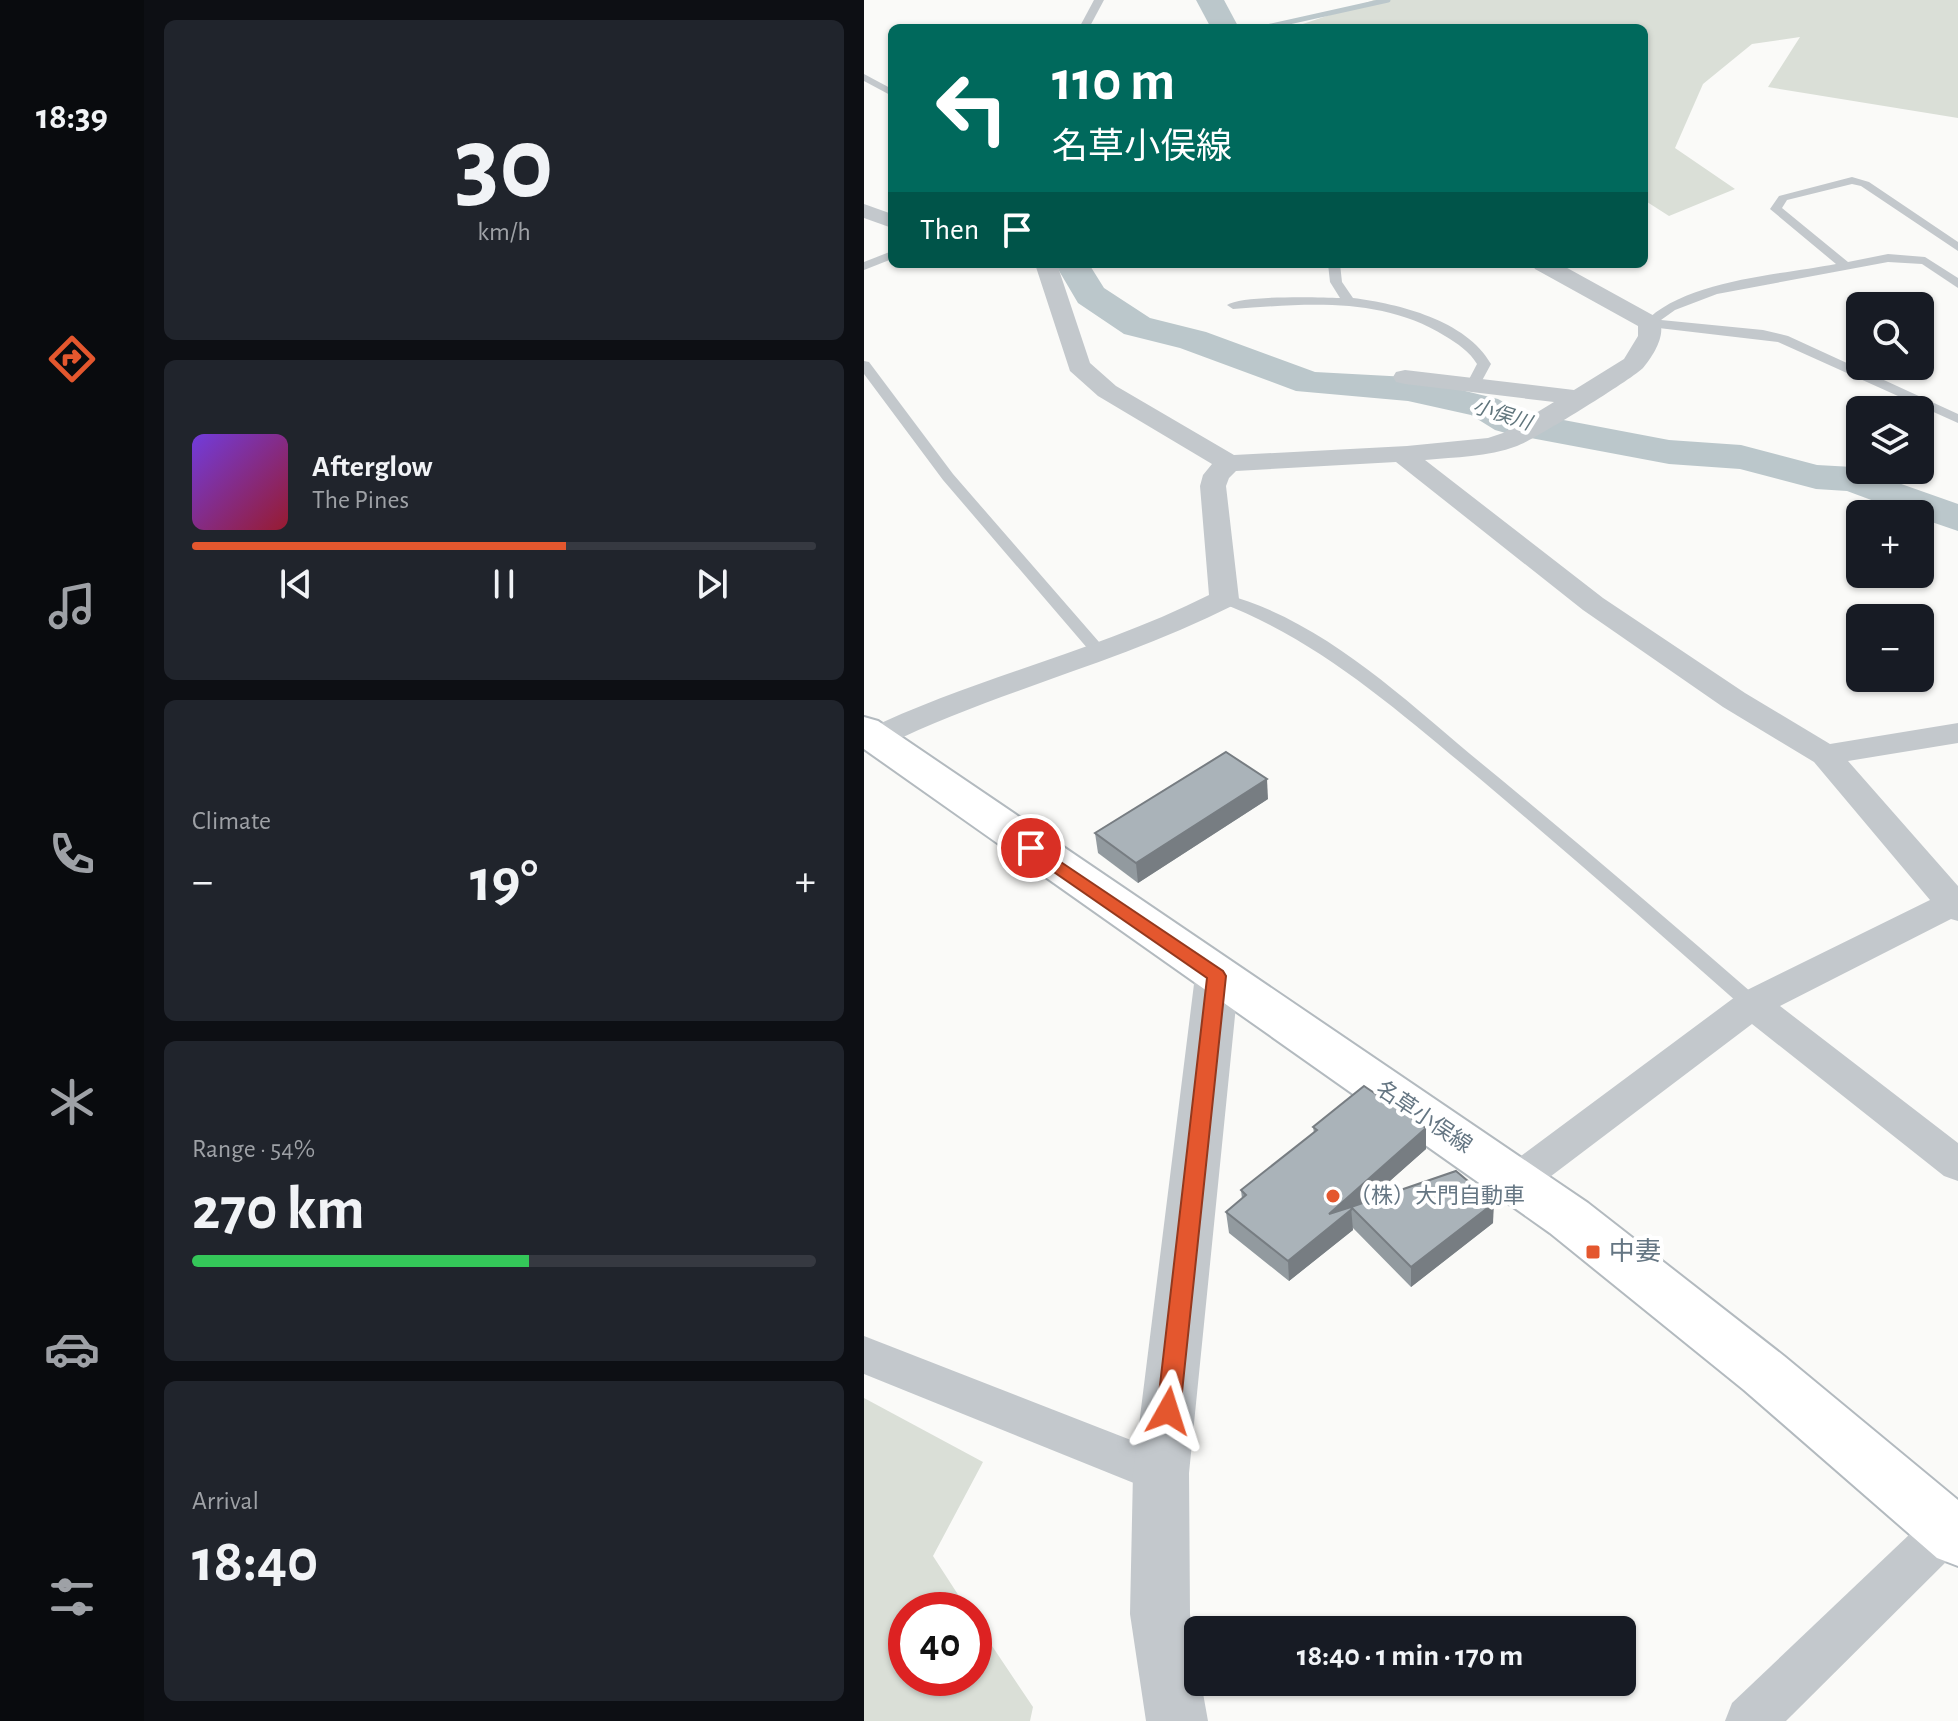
<!DOCTYPE html>
<meta charset="utf-8">
<style>
body{margin:0;font-family:"Alegreya Sans","Noto Sans JP",sans-serif;background:#20242c;color:#f1f3f6;height:100vh;display:flex;flex-direction:column;font-size:30px;white-space:nowrap}
*{box-sizing:border-box;margin:0}
p{font-size:26px;color:#9ea1a6}
.icon{flex:none;width:44px;height:44px;fill:none;stroke:currentColor;stroke-width:2;stroke-linecap:round;stroke-linejoin:round}
.map{position:relative;flex:1;overflow:hidden}
.drawer{display:flex;flex-direction:column;gap:20px;padding:20px;background:#0d0f14;width:720px}
.drawer>*{flex:none}
.guide{position:absolute;left:24px;top:24px;width:760px;height:244px;border-radius:12px;box-shadow:0 2px 6px #0004;background:#00695c;color:#fff;overflow:hidden}
.fabs{position:absolute;left:982px;top:292px;display:grid;gap:16px}
.fabs a{display:grid;place-items:center;width:88px;height:88px;border-radius:12px;background:#171b24;box-shadow:0 2px 6px #0004;font-size:40px}
.speed{position:absolute;left:24px;top:1592px;display:flex;gap:16px;font-size:40px;font-weight:700;text-align:center}
.speed>*{display:grid;place-content:center;width:104px;height:104px;border-radius:50%;background:#171b24;box-shadow:0 2px 6px #0004;line-height:1}
.speed .limit{border:12px solid #d22;background:#fff;color:#111}
.pin{position:absolute;display:grid;place-items:center;width:68px;height:68px;color:#fff;margin:-34px;border:4px solid #fff;border-radius:50%;box-shadow:0 2px 8px #0007}
.me{position:absolute;width:88px;margin:-44px;rotate:6deg;stroke-linejoin:round;filter:drop-shadow(0 0 6px #0008)}
.turn{display:flex;align-items:center;gap:28px;height:168px;padding:0 32px;font-size:36px}
.turn .icon{width:104px;height:104px;stroke-width:2.5}
.turn b{display:block;font-size:56px;line-height:68px}
.then{display:flex;align-items:center;height:76px;padding:0 32px;background:#0003;gap:16px;font-size:30px}
.big{font-size:60px;font-weight:600;line-height:1.1}
.drawer .widget{flex:1;display:flex;flex-direction:column;justify-content:center;gap:12px;min-width:0;padding:0 28px;border-radius:12px;background:#20242c}
.drawer .dial{align-items:center;gap:0}
.dial b{font-size:104px;line-height:1}
.song{display:flex;align-items:center;gap:24px}
.cover{width:96px;height:96px;border-radius:12px;background:linear-gradient(135deg,hsl(260 70% 55%),hsl(350 70% 35%))}
.played{height:8px;border-radius:4px;background:linear-gradient(90deg,#e4572e 60%,#363941 60%)}
.keys{display:flex;justify-content:space-around;direction:ltr}
.heat{display:flex;justify-content:space-between;align-items:center;font-size:44px;direction:ltr}
.charge{height:12px;border-radius:6px;background:linear-gradient(90deg,#34c759 54%,#363941 0)}
.trip{position:absolute;left:320px;top:1616px;width:452px;height:80px;border-radius:12px;background:#171b24;box-shadow:0 2px 6px #0004;font-weight:600;line-height:80px;text-align:center}
main{display:flex;flex:1;min-height:0}
.tab-bar{display:flex;flex-direction:column;width:144px;justify-content:space-around;align-items:center;background:#090b0e;color:#9ea1a6}
.tab-bar .icon{width:56px;height:56px}
.tab-bar .on{color:#e4572e}
.tab-bar b{font-size:36px;color:#f1f3f6}
.map>svg:first-child{display:block}
.green{fill:#dadfd7}
.lines{fill:none;stroke-linecap:round;stroke-linejoin:round}
.stream{stroke:#bbc7cb;stroke-width:5}
.river{fill:#bbc7cb;fill-rule:evenodd}
.secondary-casing{stroke:#b3babf;stroke-width:4}
.service{fill:#c3c8cc;fill-rule:evenodd}
.minor{fill:#c3c8cc;fill-rule:evenodd}
.tertiary{fill:#c3c8cc;fill-rule:evenodd}
.secondary{fill:#fff;fill-rule:evenodd}
.wall{fill:#929a9f}
.shaded-wall{fill:#777d82}
.building{fill:#aab3b9;stroke:#777d82;stroke-width:2}
.route{fill:#e4572e;stroke:#94391e;stroke-width:2}
.poi-dot{fill:#e4572e;stroke:#fff;stroke-width:3}
.labels{text-anchor:middle;dominant-baseline:central;stroke-width:8;stroke-linejoin:round;paint-order:stroke}
.far-water-label{font-size:20px;font-style:italic;fill:#60757c;stroke:#fff}
.street-label{font-size:22px;fill:#657683;stroke:#fff}
.poi-label{font-size:22px;fill:#657683;stroke:#fff;text-anchor:start}
.near-poi-label{font-size:26px;fill:#657683;stroke:#fff;text-anchor:start}
</style>
<main>
<nav class="tab-bar">
<b>18:39</b>
<svg class="icon on" aria-label="directions" viewBox="0 0 24 24"><path d="M12 3l9 9-9 9-9-9zM9 14v-3h6M13 9l2 2-2 2"/></svg>
<svg class="icon" aria-label="music" viewBox="0 0 24 24"><path d="M9 18V5l10-2v13"/><circle cx="6" cy="18" r="3"/><circle cx="16" cy="16" r="3"/></svg>
<svg class="icon" aria-label="phone" viewBox="0 0 24 24"><path d="M5 4h4l2 5-3 2q2 4 5 5l2-3 5 2v4C11 20 4 13 5 4z"/></svg>
<svg class="icon" aria-label="climate" viewBox="0 0 24 24"><path d="M12 3v18M4 7l16 10M4 17L20 7"/></svg>
<svg class="icon" aria-label="car" viewBox="0 0 24 24"><path d="M5 17H2v-5l4-1 3-4h7l3 4 3 1v5h-3M9 17h6M6 11h13"/><circle cx="7" cy="17" r="2"/><circle cx="17" cy="17" r="2"/></svg>
<svg class="icon" aria-label="filters" viewBox="0 0 24 24"><path d="M4 7h16M4 17h16"/><circle cx="9" cy="7" r="2"/><circle cx="15" cy="17" r="2"/></svg>
</nav>
<section class="drawer">
<div class="widget dial"><b>30</b><p>km/h</p></div>
<div class="widget">
<div class="song"><i class="cover"></i><div><b>Afterglow</b><p>The Pines</p></div></div>
<div class="played"></div>
<div class="keys"><svg class="icon" aria-label="previous" viewBox="0 0 24 24"><path d="M18 5L8 12l10 7zM5 5v14"/></svg><svg class="icon" aria-label="pause" viewBox="0 0 24 24"><path d="M8 5v14M16 5v14"/></svg><svg class="icon" aria-label="next" viewBox="0 0 24 24"><path d="M6 5l10 7-10 7zM19 5v14"/></svg></div>
</div>
<div class="widget"><p>Climate</p>
<div class="heat"><a>−</a><b class="big">19°</b><a>+</a></div>
</div>
<div class="widget"><p>Range · 54%</p><b class="big">270 km</b><div class="charge"></div></div>
<div class="widget"><p>Arrival</p><b class="big">18:40</b></div>
</section>
<div class="map">
<svg width="1094" height="1721" viewBox="0 0 1094 1721">
<rect width="100%" height="100%" fill="#fafaf8"/>
<g class="green">
<path d="M 510,0 L 1094,0 L 1094,118 L 904,87 L 936,37 L 888,44 L 839,84 L 811,148 L 871,189 L 805,216 L 780,200 L 780,28 L 427,28 Z"/>
<path d="M 0,1398 L 119,1462 L 69,1556 L 104,1610 L 42,1610 L 42,1678 L 110,1678 L 110,1619 L 169,1707 L 166,1721 L 0,1721 Z"/>
</g>
<g class="lines">
<path class="stream" d="M 398,28 L 524,0"/>
<g class="river">
<path d="M 332,0 L 360,0 L 375,28 L 347,28 Z"/>
<path d="M 191,264 L 225,264 L 240,288 L 286,318 L 342,332 L 451,372 L 544,377 L 634,399 L 657,412 L 805,440 L 877,445 L 953,465 L 989,467 L 1094,504 L 1094,531 L 1056,518 L 1056,514 L 1045,514 L 983,491 L 952,489 L 876,469 L 805,464 L 645,434 L 631,430 L 607,415 L 544,401 L 432,391 L 316,348 L 260,334 L 214,303 Z"/>
</g>
<defs>
<path id="secondary" d="M 0,717 L 14,721 L 724,1203 L 920,1356 L 1094,1500 L 1094,1566 L 1073,1558 L 880,1390 L 686,1233 L 0,749 Z"/>
</defs>
<use href="#secondary" class="secondary-casing"/>
<g class="service">
<path d="M 230,0 L 240,0 L 225,28 L 215,28 Z"/>
<path d="M 0,74 L 28,89 L 28,96 L 0,81 Z"/>
<path d="M 988,177 L 1005,182 L 1094,242 L 1094,251 L 997,186 L 988,184 L 923,200 L 918,208 L 984,262 L 1024,254 L 1061,257 L 1094,278 L 1094,288 L 1058,264 L 1024,262 L 853,294 L 811,310 L 797,320 L 899,330 L 924,336 L 1094,414 L 1094,423 L 914,342 L 786,327 L 780,323 C 820,280 916,275 972,264 L 906,209 L 915,196 Z"/>
<path d="M 28,251 L 28,259 L 0,270 L 0,262 Z"/>
<path d="M 464,264 L 476,264 L 478,282 L 489,298 C 535,304 602,320 627,364 L 614,388 L 609,389 L 602,385 L 613,364 C 606,352 593,343 581,336 C 517,296 441,304 369,309 L 363,305 C 378,295 454,297 476,298 L 466,282 Z"/>
<path d="M 0,361 L 5,362 L 89,474 L 242,650 L 244,653 L 242,656 L 230,656 L 79,480 L 0,374 Z"/>
<path d="M 360,594 C 459,620 541,700 617,763 C 711,840 803,919 895,999 L 898,1004 L 895,1009 L 881,1009 C 793,931 705,854 615,778 C 533,710 455,640 355,602 L 352,599 Z"/>
</g>
<g class="minor">
<path d="M 0,204 L 28,214 L 28,228 L 0,218 Z"/>
<path d="M 171,264 L 193,264 L 226,363 L 252,386 L 370,455 L 543,446 L 624,438 L 639,433 L 690,402 L 541,384 L 532,382 L 529,377 L 532,372 L 541,370 L 710,390 L 760,359 L 774,336 L 774,326 L 671,269 L 668,264 L 696,264 L 794,318 C 804,333 789,356 779,368 C 768,379 670,440 653,446 C 623,457 592,457 561,460 L 739,598 L 881,693 L 966,744 L 1094,723 L 1094,743 L 984,761 L 1094,886 L 1094,921 L 1087,919 L 916,1006 L 1094,1143 L 1094,1181 L 1080,1176 L 888,1024 L 666,1192 L 652,1197 L 638,1192 L 632,1181 L 638,1170 L 875,994 L 1066,900 L 950,762 L 859,707 L 719,610 L 532,462 L 372,471 L 365,478 L 362,486 L 375,599 L 370,605 C 258,662 135,690 22,745 L 11,748 L 0,745 L 0,731 C 112,677 234,651 345,595 L 336,486 L 339,475 L 348,464 L 234,396 L 206,371 Z"/>
<path d="M 0,1336 L 313,1458 L 320,1473 L 313,1488 L 297,1494 L 0,1374 Z"/>
<path d="M 1083,1507 L 1094,1511 L 1094,1550 L 922,1721 L 861,1721 L 868,1703 L 1067,1514 Z"/>
</g>
<path class="tertiary" d="M 353,960 L 369,965 L 375,976 L 325,1473 L 326,1614 L 334,1682 L 337,1682 L 344,1721 L 282,1721 L 266,1614 L 269,1473 L 331,976 L 337,965 Z"/>
<use href="#secondary" class="secondary"/>
</g>
<g class="wall">
<path d="M 404,799 L 274,883 L 234,853 L 231,833 Z"/>
<path d="M 449,1127 L 562,1128 L 562,1149 L 503,1201 L 629,1223 L 547,1287 L 488,1227 L 489,1230 L 425,1281 L 365,1233 L 362,1212 L 378,1199 L 377,1190 L 450,1133 Z"/>
</g>
<g class="shaded-wall">
<path d="M 403,779 L 404,799 L 274,883 L 272,863 Z"/>
<path d="M 562,1128 L 562,1149 L 492,1211 L 487,1207 L 489,1230 L 425,1281 L 424,1261 L 465,1214 Z"/>
<path d="M 630,1203 L 629,1223 L 547,1287 L 547,1267 Z"/>
</g>
<g class="building">
<path d="M 362,752 L 403,779 L 272,863 L 231,833 Z"/>
<path d="M 500,1086 L 562,1128 L 465,1214 L 487,1207 L 488,1209 L 424,1261 L 362,1212 L 382,1195 L 377,1190 L 453,1130 L 449,1127 Z"/>
<path d="M 592,1171 L 630,1203 L 547,1267 L 487,1207 Z"/>
</g>
<path class="route" d="M 167,842 L 359,971 L 362,976 L 316,1411 L 313,1418 L 304,1421 L 296,1418 L 293,1411 L 343,978 L 161,852 L 158,848 L 161,843 Z"/>
<g class="poi-dot">
<circle cx="469" cy="1196" r="8"/>
<rect x="721" y="1244" width="16" height="16" rx="4"/>
</g>
<g class="labels">
<g class="far-water-label">
<text transform="translate(638 415) rotate(18)">小俣川</text>
</g>
<g class="street-label">
<text transform="translate(560 1117) rotate(34)">名草小俣線</text>
</g>
<g class="poi-label">
<text x="485" y="1196">（株）大門自動車</text>
</g>
<g class="near-poi-label">
<text x="745" y="1252">中妻</text>
</g>
</g>
</svg>
<div class="fabs">
<a><svg class="icon" aria-label="search" viewBox="0 0 24 24"><circle cx="10" cy="10" r="6"/><path d="M15 15l6 6"/></svg></a>
<a><svg class="icon" aria-label="layers" viewBox="0 0 24 24"><path d="M12 4l9 5-9 5-9-5zM3 14l9 5 9-5"/></svg></a>
<a>+</a>
<a>−</a>
</div>
<div class="speed"><div class="limit">40</div></div>
<div class="pin" style="left:167px;top:848px;background:#d93025"><svg class="icon" aria-label="arrive" viewBox="0 0 24 24"><path d="M6 21V4h12l-3 4 3 4H6"/></svg></div>
<svg class="me" style="left:304px;top:1411px" viewBox="-20 -20 40 40"><path d="M0-17L14 15 0 8-14 15z" fill="#e4572e" stroke="#fff" stroke-width="4"/></svg>
<div class="trip">18:40 · 1 min · 170 m</div>
<div class="guide">
<div class="turn"><svg class="icon" aria-label="left" viewBox="0 0 24 24"><path d="M17 20v-9H6M10 6l-5 5 5 5"/></svg><div><b>110 m</b>名草小俣線</div></div>
<div class="then">Then<svg class="icon" aria-label="arrive" viewBox="0 0 24 24"><path d="M6 21V4h12l-3 4 3 4H6"/></svg></div>
</div>
</div>
</main>
